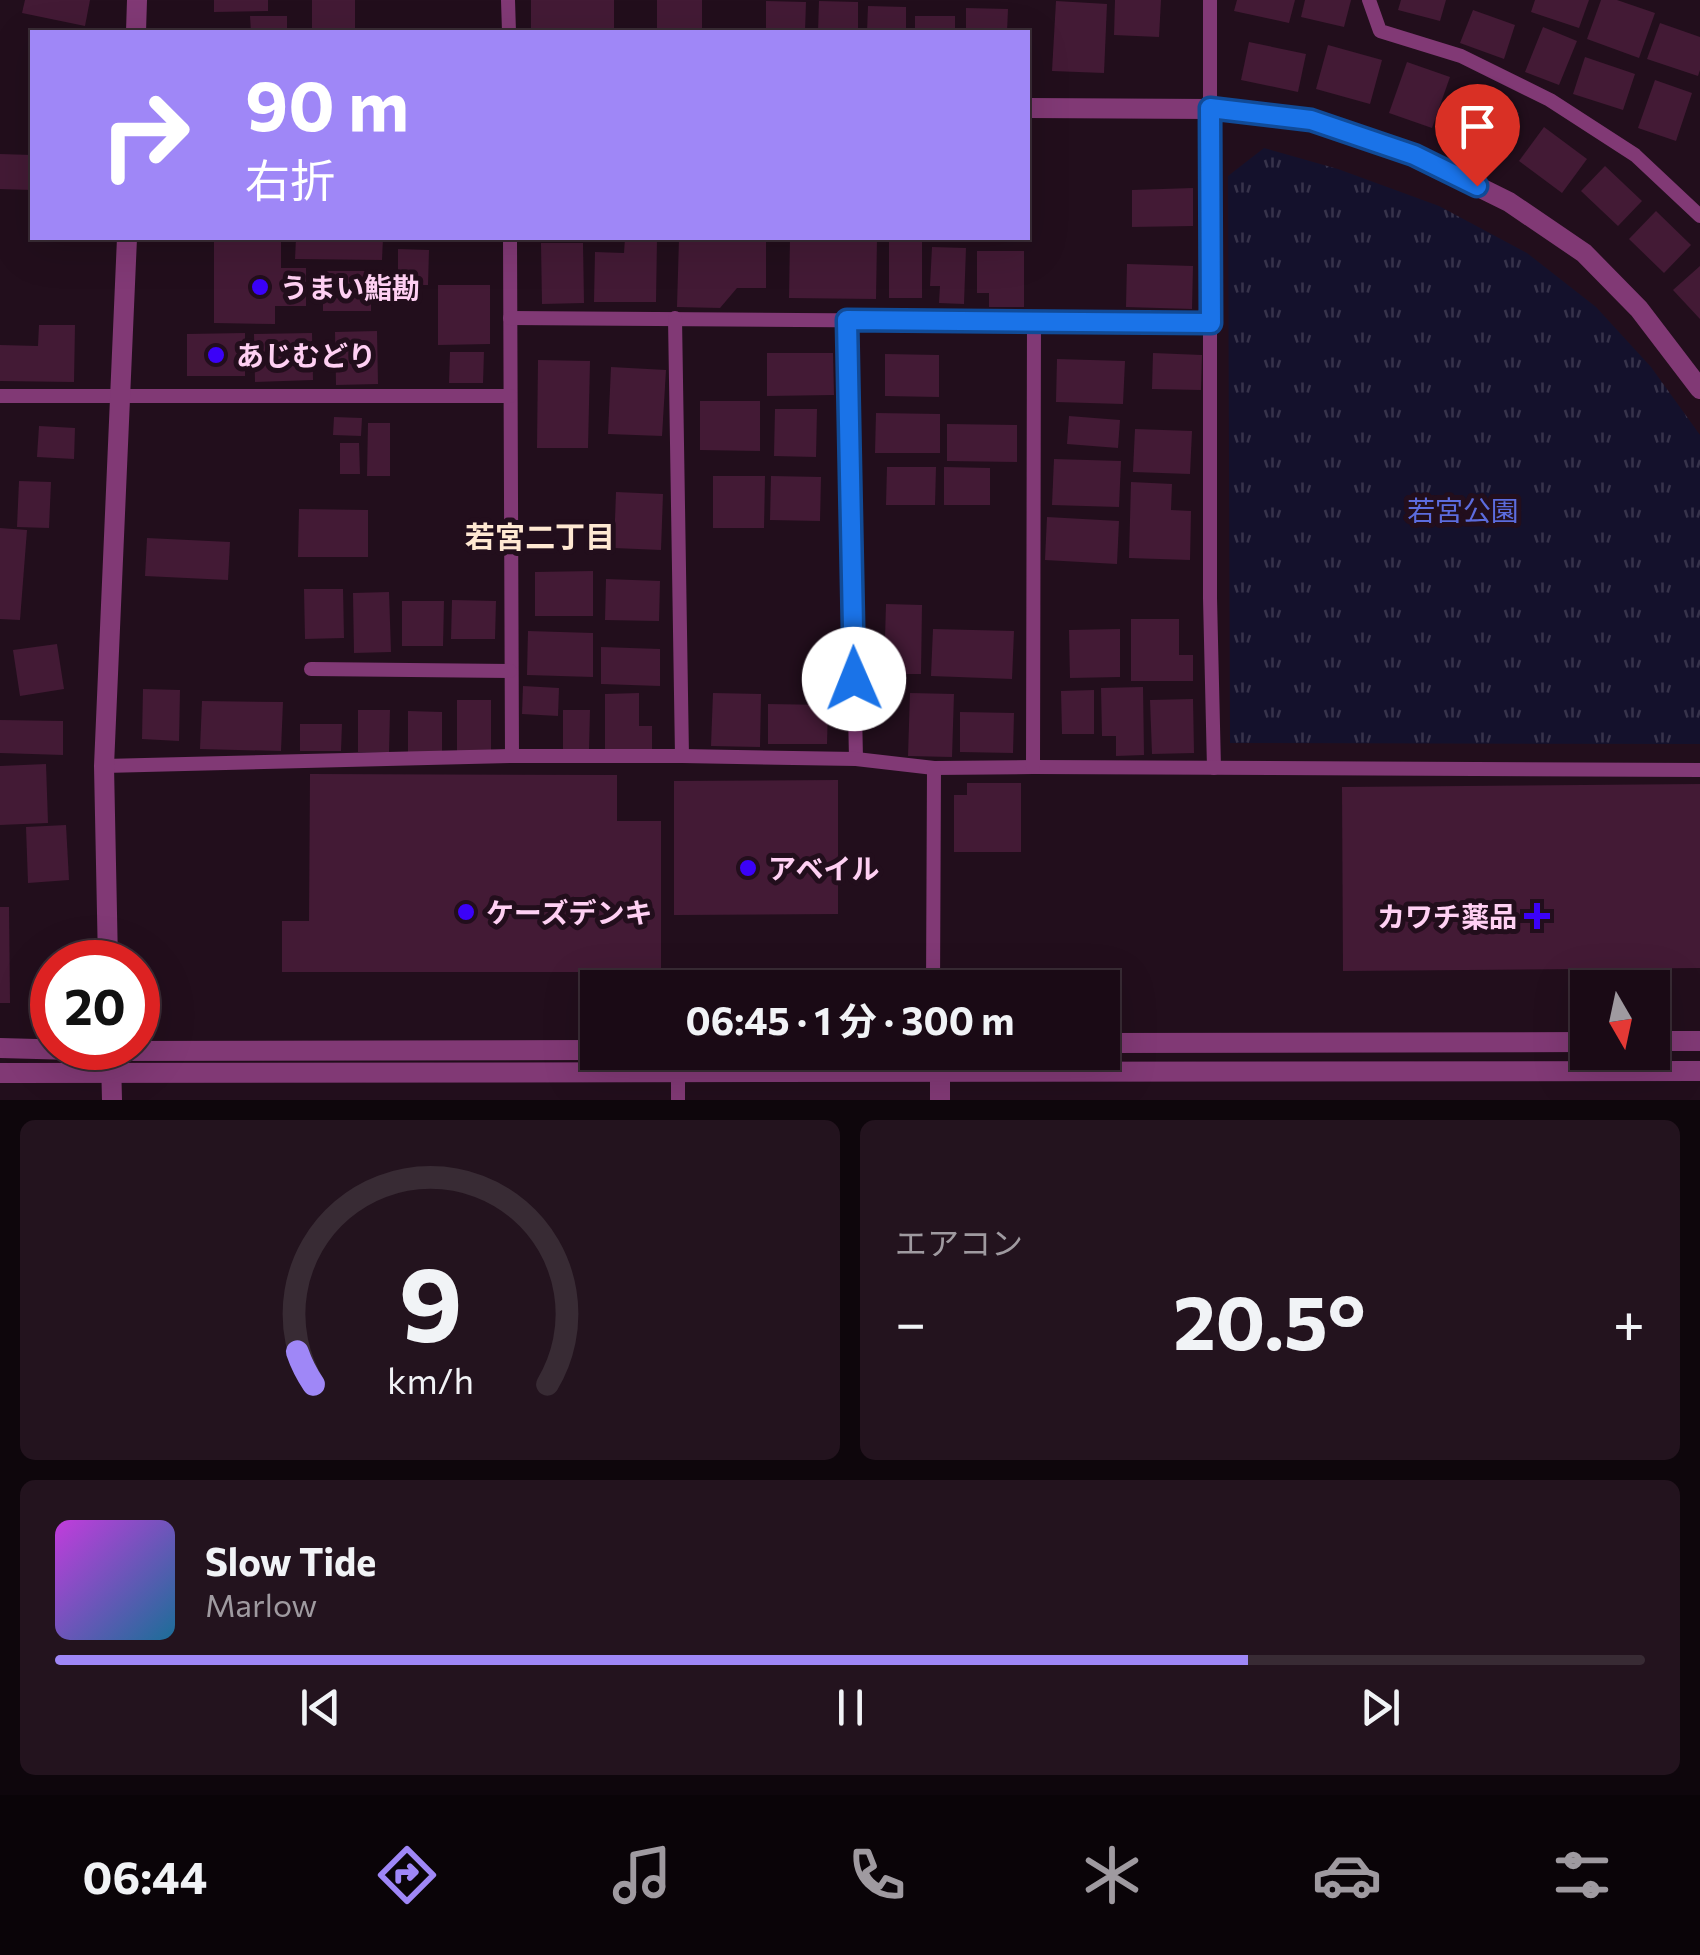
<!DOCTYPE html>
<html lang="ja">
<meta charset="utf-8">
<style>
body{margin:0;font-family:Commissioner,"Noto Sans JP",sans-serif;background:#23131e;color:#f1f3f6;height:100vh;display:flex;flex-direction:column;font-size:38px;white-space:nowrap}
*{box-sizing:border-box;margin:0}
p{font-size:32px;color:#9f9aa0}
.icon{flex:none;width:55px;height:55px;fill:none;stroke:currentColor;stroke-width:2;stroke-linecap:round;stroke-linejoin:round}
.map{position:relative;height:1100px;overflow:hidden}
.side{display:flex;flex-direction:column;gap:20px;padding:20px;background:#0e060c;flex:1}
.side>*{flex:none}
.banner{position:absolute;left:30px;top:30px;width:1000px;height:210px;border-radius:0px;box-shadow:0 10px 40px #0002,0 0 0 2px #382b34;background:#9f87f7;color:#fff;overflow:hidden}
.needle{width:65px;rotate:171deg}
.tools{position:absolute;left:1570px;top:970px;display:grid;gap:20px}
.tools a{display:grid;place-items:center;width:100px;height:100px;border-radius:0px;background:#1a0a15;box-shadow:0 10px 40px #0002,0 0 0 2px #382b34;font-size:50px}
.speed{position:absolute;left:30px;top:940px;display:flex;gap:20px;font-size:50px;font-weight:700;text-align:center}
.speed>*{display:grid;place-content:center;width:130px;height:130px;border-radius:50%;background:#1a0a15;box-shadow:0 10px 40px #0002,0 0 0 2px #382b34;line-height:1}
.speed .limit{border:15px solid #d22;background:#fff;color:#111}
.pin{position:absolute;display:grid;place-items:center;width:85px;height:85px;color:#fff;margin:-102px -42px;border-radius:50% 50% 50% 0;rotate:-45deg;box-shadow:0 0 10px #0007}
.pin .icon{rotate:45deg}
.me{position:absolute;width:110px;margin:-55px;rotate:359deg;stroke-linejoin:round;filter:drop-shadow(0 0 8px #0008)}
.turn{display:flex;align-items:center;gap:35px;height:210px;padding:0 50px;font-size:45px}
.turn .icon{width:130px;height:130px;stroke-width:2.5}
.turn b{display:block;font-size:70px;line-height:85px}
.big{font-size:75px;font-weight:700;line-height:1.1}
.side .widget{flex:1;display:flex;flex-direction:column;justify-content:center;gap:15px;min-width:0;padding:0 35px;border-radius:15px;background:#23131e}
.side .dial{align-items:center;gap:0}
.dial svg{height:260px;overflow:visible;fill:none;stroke:#382b34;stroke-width:7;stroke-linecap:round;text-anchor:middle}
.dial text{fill:#f1f3f6;stroke:none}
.song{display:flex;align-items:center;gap:30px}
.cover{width:120px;height:120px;border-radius:15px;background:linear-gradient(135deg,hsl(290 70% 55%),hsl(200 70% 35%))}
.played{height:10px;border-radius:5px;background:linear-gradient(90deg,#9f87f7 75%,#382b34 75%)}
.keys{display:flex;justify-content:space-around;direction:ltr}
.heat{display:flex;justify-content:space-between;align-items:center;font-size:55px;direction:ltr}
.side .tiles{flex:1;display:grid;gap:20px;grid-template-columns:1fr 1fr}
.widget:last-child{grid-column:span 2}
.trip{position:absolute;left:580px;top:970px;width:540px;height:100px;border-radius:0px;background:#1a0a15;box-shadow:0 10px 40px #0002,0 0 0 2px #382b34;font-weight:700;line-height:100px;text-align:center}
.menu{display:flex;height:160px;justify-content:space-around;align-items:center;background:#0a0408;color:#9f9aa0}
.menu .icon{width:70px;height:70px}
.menu .on{color:#9f87f7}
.menu b{font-size:45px;color:#f1f3f6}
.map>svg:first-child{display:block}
.park{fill:url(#park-tufts)}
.building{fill:#431a35}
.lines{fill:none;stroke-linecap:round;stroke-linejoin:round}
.service{stroke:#813975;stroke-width:14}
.minor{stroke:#813975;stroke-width:20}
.tertiary{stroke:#813975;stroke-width:20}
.route-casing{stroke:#114b97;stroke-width:25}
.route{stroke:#1a73e8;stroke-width:18}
.poi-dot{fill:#3b02f8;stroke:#220e1c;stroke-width:4}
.labels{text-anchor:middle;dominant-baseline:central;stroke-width:10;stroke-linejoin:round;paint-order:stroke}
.poi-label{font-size:28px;font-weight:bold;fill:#ffd0f3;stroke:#220e1c;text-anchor:start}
.park-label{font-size:28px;fill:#5c6cde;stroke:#220e1c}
.neighbourhood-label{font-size:30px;font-weight:bold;fill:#ffe8d2;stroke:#220e1c}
</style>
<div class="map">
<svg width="1700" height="1100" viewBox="0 0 1700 1100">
<defs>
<pattern id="park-tufts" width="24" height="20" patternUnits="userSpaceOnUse" patternTransform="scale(2.5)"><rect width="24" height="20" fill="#14112c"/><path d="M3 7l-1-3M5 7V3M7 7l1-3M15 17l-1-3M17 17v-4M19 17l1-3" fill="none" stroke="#37334b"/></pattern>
</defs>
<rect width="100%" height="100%" fill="#220e1c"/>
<path class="park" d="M 1264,148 L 1338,169 L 1439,206 L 1527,253 L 1596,307 L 1651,367 L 1700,435 L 1700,744 L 1230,743 L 1228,176 Z"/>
<g class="building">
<path d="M 25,0 L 90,0 L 85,26 L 22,13 Z"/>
<path d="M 214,0 L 268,0 L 268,11 L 214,12 Z"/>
<rect x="312" y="0" width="43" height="32"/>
<rect x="531" y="0" width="83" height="32"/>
<rect x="657" y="0" width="45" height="32"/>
<path d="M 1115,0 L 1161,0 L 1159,37 L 1114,35 Z"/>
<path d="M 1237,0 L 1295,0 L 1289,23 L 1234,11 Z"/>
<path d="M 1305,0 L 1351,0 L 1344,27 L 1301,17 Z"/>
<path d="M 1401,0 L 1446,0 L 1440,21 L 1398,10 Z"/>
<path d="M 1535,0 L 1589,0 L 1579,28 L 1531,12 Z"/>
<path d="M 1601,0 L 1617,0 L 1655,13 L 1639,58 L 1587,39 Z"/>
<path d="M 766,1 L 806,2 L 805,32 L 766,32 Z"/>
<path d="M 819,1 L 858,2 L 858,32 L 818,32 Z"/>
<path d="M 1056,1 L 1107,4 L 1104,73 L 1052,71 Z"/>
<path d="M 868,6 L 906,7 L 906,32 L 867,32 Z"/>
<path d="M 966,8 L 1008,9 L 1007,32 L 966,32 Z"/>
<path d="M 1473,10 L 1515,25 L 1504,59 L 1460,43 Z"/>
<path d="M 250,16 L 287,16 L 287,32 L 251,32 Z"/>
<rect x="915" y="16" width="40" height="16"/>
<path d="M 1660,23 L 1700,37 L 1700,70 L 1698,76 L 1647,59 Z"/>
<path d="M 1543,27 L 1577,41 L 1559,85 L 1525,72 Z"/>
<path d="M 1249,42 L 1306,54 L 1298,92 L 1241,80 Z"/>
<path d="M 1328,45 L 1382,60 L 1370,104 L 1316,89 Z"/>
<path d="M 1585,57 L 1635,74 L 1623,110 L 1573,94 Z"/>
<path d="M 1407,62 L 1450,77 L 1432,128 L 1389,113 Z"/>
<path d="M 1655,80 L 1692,93 L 1676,141 L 1638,128 Z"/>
<path d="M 1470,87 L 1519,113 L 1494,158 L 1446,131 Z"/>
<path d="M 1544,127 L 1587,159 L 1562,193 L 1519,161 Z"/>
<path d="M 0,154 L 32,155 L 32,190 L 0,189 Z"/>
<path d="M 1605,166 L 1642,201 L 1618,226 L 1581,191 Z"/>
<path d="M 1193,188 L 1193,226 L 1132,227 L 1132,190 Z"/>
<path d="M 1656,211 L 1691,245 L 1664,273 L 1629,239 Z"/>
<path d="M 214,238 L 281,238 L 281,268 L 306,268 L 306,306 L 275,306 L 275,324 L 214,323 Z"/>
<path d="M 296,238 L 383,238 L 382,260 L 295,259 Z"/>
<path d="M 625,238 L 657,238 L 656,302 L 594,302 L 595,252 L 624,253 Z"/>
<path d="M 679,238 L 766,238 L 766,288 L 737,288 L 720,308 L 677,307 Z"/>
<path d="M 790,238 L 877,238 L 876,299 L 789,298 Z"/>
<rect x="889" y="241" width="33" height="57"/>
<path d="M 541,243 L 583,243 L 584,303 L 542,304 Z"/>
<path d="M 932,247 L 966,248 L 964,304 L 939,303 L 940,286 L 930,286 Z"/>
<path d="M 398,249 L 429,250 L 428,285 L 398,285 Z"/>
<path d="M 977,251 L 1024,251 L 1024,307 L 989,307 L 989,293 L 977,293 Z"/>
<path d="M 1127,264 L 1193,266 L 1192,309 L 1126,307 Z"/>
<path d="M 1700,266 L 1700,319 L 1673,290 Z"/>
<rect x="323" y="271" width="48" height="40"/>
<path d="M 438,285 L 490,285 L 490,344 L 438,345 Z"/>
<path d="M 39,325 L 75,325 L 74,382 L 0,381 L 0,345 L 38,346 Z"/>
<path d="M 377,331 L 378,384 L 336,385 L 335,332 Z"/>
<path d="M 245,333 L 245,376 L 187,376 L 187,334 Z"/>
<path d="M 312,333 L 313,380 L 255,382 L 254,334 Z"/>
<path d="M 450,352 L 484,352 L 483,383 L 449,383 Z"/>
<path d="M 767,353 L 833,353 L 834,395 L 767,396 Z"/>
<path d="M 1153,353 L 1202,355 L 1201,390 L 1152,389 Z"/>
<path d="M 885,354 L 939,355 L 939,397 L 885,396 Z"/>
<path d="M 1057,359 L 1125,361 L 1123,404 L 1056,402 Z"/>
<path d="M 538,360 L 590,361 L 588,448 L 537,448 Z"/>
<path d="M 611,367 L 666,370 L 662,436 L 608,434 Z"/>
<path d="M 700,401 L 760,401 L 760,451 L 700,450 Z"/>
<path d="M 775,409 L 817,409 L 816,457 L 774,456 Z"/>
<path d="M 876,413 L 940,414 L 940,453 L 875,453 Z"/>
<path d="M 1069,416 L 1120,420 L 1118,448 L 1067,444 Z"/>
<path d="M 334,417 L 362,418 L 361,436 L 333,435 Z"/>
<path d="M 368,423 L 390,423 L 390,476 L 367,476 Z"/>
<path d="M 947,424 L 1017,425 L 1017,462 L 947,461 Z"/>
<path d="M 39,426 L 75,428 L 74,459 L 37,457 Z"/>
<path d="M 1135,429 L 1192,431 L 1190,474 L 1133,472 Z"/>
<path d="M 340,443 L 359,443 L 360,474 L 340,474 Z"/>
<path d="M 1054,459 L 1121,461 L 1119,507 L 1052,505 Z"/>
<path d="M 887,467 L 936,467 L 935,505 L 886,505 Z"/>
<path d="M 944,467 L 990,468 L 990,505 L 944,505 Z"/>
<path d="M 713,476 L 765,476 L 764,528 L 713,528 Z"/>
<path d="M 771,476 L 821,477 L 820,521 L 770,520 Z"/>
<path d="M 19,481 L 51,482 L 49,528 L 17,527 Z"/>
<path d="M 1131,482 L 1172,484 L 1171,510 L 1191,511 L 1190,560 L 1129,558 Z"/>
<path d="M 616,492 L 663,494 L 661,550 L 614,548 Z"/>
<path d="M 299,509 L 368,510 L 368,557 L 298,557 Z"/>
<path d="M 1047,517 L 1119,521 L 1117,564 L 1045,560 Z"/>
<path d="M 0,528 L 27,530 L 20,620 L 0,619 Z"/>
<path d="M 147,538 L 230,542 L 228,580 L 145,576 Z"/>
<path d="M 593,571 L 593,616 L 535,616 L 535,572 Z"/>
<path d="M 606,579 L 660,581 L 659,621 L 605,620 Z"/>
<path d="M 304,589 L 343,589 L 344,638 L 305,639 Z"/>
<path d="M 389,592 L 391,652 L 354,653 L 353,593 Z"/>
<path d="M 452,600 L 496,601 L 495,639 L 451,639 Z"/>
<path d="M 402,601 L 444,601 L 443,646 L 402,646 Z"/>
<path d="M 886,604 L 922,605 L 921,674 L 884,674 Z"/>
<path d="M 1131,619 L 1179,619 L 1179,655 L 1193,655 L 1193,681 L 1131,681 Z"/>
<path d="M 933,629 L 1014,631 L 1012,679 L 931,676 Z"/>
<path d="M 1120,629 L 1120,677 L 1070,678 L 1069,630 Z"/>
<path d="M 528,631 L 593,633 L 593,677 L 527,675 Z"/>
<path d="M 57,644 L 64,689 L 20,696 L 13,650 Z"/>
<path d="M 601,647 L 660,649 L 660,686 L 601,684 Z"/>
<path d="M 523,686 L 559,688 L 558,716 L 522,714 Z"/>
<path d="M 1143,687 L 1144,755 L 1116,756 L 1116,736 L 1102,736 L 1101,688 Z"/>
<path d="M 143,689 L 180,690 L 179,741 L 142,739 Z"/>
<path d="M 1094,690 L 1094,734 L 1062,734 L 1061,691 Z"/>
<path d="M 639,693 L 639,726 L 652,726 L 652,754 L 605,754 L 605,694 Z"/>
<path d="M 713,693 L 761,694 L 760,747 L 711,746 Z"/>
<path d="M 910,693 L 954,694 L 952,757 L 908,756 Z"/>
<path d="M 1193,699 L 1194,753 L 1152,754 L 1150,700 Z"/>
<rect x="457" y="700" width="34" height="51"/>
<path d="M 202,701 L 283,702 L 281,751 L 200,749 Z"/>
<path d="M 768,704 L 828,705 L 827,744 L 768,744 Z"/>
<path d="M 358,710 L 390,710 L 389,752 L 358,752 Z"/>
<path d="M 563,710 L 590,710 L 589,750 L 563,750 Z"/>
<path d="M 408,711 L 442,712 L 442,754 L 408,754 Z"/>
<path d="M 960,712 L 1014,713 L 1013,753 L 960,752 Z"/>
<path d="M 0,720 L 63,721 L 63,755 L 0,753 Z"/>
<path d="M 300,724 L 342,724 L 341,751 L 300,751 Z"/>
<path d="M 46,764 L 48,823 L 0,825 L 0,766 Z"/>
<path d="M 310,774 L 617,775 L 617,821 L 661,821 L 661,972 L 282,972 L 282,921 L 309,921 Z"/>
<path d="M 838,780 L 838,914 L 674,915 L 674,781 Z"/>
<path d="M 967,783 L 1021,783 L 1021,852 L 954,852 L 954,795 L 967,795 Z"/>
<path d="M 1700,784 L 1700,968 L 1343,971 L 1342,787 Z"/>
<path d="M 66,825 L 69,880 L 28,883 L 26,827 Z"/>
<path d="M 0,907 L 9,907 L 10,1003 L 0,1003 Z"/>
</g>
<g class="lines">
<g class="service">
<path d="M 508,0 L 509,32"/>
<path d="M 1210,0 L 1210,598 L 1214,768"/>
<path d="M 1369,0 L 1380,31 L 1461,56 L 1550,100 L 1635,155 L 1700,216"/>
<path d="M 510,238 L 512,756"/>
<path d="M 510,318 L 1211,323"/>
<path d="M 675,318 L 682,756"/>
<path d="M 847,320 L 856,759"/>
<path d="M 0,396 L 510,396"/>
<path d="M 311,669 L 510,671"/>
<path d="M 104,766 L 512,756 L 682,756 L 856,759 L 934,768 L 1033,767 L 1700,770"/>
<path d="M 1033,767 L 1034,321"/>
<path d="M 933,988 L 934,768"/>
<path d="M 678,1100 L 678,1071"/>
</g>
<path class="minor" d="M 940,1100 L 940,1072"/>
<g class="tertiary">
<path d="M 136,32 L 137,0"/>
<path d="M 1028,108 L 1209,109 L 1311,120 L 1414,155 L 1509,202 L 1584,253 L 1639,309 L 1700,389"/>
<path d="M 108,962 L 104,766 L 127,238"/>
<path d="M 1652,1041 L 1700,1041"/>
<path d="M 1102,1043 L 1588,1042"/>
<path d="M 0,1048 L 110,1051 L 598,1050"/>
<path d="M 111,1059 L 112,1100"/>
<path d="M 0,1073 L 1700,1071"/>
</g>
</g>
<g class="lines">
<defs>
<path id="route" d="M 854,679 L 847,320 L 1211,323 L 1210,108 L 1311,120 L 1414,155 L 1477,186"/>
</defs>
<use href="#route" class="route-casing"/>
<use href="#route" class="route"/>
</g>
<g class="poi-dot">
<circle cx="260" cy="287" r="10"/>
<circle cx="216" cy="355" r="10"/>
<circle cx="748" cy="868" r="10"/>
<circle cx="466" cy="912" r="10"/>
<path d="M1532 901h10v10h10v10h-10v10h-10v-10h-10v-10h10z"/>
</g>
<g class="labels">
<g class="poi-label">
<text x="280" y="287">うまい鮨勘</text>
<text x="236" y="355">あじむどり</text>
<text x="768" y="868">アベイル</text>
<text x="486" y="912">ケーズデンキ</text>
<text x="1517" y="916" text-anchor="end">カワチ薬品</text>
</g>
<g class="park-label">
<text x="1463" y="510">若宮公園</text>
</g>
<g class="neighbourhood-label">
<text x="540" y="535">若宮二丁目</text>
</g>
</g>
</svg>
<div class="tools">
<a><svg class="needle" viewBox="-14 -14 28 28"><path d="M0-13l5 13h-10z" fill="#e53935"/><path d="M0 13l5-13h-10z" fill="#9f9aa0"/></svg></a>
</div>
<div class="speed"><div class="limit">20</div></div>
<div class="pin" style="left:1477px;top:186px;background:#d93025"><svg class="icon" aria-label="arrive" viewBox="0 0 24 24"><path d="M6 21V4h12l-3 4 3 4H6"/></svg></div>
<svg class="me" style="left:854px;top:679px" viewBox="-20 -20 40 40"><circle r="19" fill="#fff"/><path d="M0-13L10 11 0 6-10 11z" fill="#1a73e8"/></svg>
<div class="trip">06:45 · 1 分 · 300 m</div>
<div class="banner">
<div class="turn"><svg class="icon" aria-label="right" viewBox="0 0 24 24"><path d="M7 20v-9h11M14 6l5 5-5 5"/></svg><div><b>90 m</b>右折</div></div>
</div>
</div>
<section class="side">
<div class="tiles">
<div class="widget dial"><svg viewBox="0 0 100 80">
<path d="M14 69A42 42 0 1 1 86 69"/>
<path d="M14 69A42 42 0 0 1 9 59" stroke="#9f87f7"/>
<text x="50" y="56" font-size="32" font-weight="700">9</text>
<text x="50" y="72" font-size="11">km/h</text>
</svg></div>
<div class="widget"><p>エアコン</p>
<div class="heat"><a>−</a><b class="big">20.5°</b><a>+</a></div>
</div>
<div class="widget">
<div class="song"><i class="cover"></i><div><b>Slow Tide</b><p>Marlow</p></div></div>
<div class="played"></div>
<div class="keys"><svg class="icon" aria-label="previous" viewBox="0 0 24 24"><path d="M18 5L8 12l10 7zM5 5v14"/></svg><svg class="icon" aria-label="pause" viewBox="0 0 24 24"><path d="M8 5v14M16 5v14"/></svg><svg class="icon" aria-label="next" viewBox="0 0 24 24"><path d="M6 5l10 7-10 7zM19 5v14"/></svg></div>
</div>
</div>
</section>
<nav class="menu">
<b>06:44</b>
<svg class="icon on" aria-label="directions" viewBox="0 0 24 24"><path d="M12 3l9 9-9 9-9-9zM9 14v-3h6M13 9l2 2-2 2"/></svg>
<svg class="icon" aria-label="music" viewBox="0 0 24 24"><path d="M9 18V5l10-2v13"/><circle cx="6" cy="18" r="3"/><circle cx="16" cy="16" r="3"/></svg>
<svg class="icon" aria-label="phone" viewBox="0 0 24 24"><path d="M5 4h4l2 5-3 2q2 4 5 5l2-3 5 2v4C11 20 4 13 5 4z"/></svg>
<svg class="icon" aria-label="climate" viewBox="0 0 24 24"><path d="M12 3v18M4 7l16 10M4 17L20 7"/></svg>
<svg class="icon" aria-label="car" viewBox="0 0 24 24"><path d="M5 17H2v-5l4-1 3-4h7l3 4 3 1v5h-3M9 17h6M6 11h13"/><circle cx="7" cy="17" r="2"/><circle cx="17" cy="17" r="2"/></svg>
<svg class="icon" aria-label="filters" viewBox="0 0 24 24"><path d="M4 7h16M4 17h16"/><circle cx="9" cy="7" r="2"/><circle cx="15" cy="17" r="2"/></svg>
</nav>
